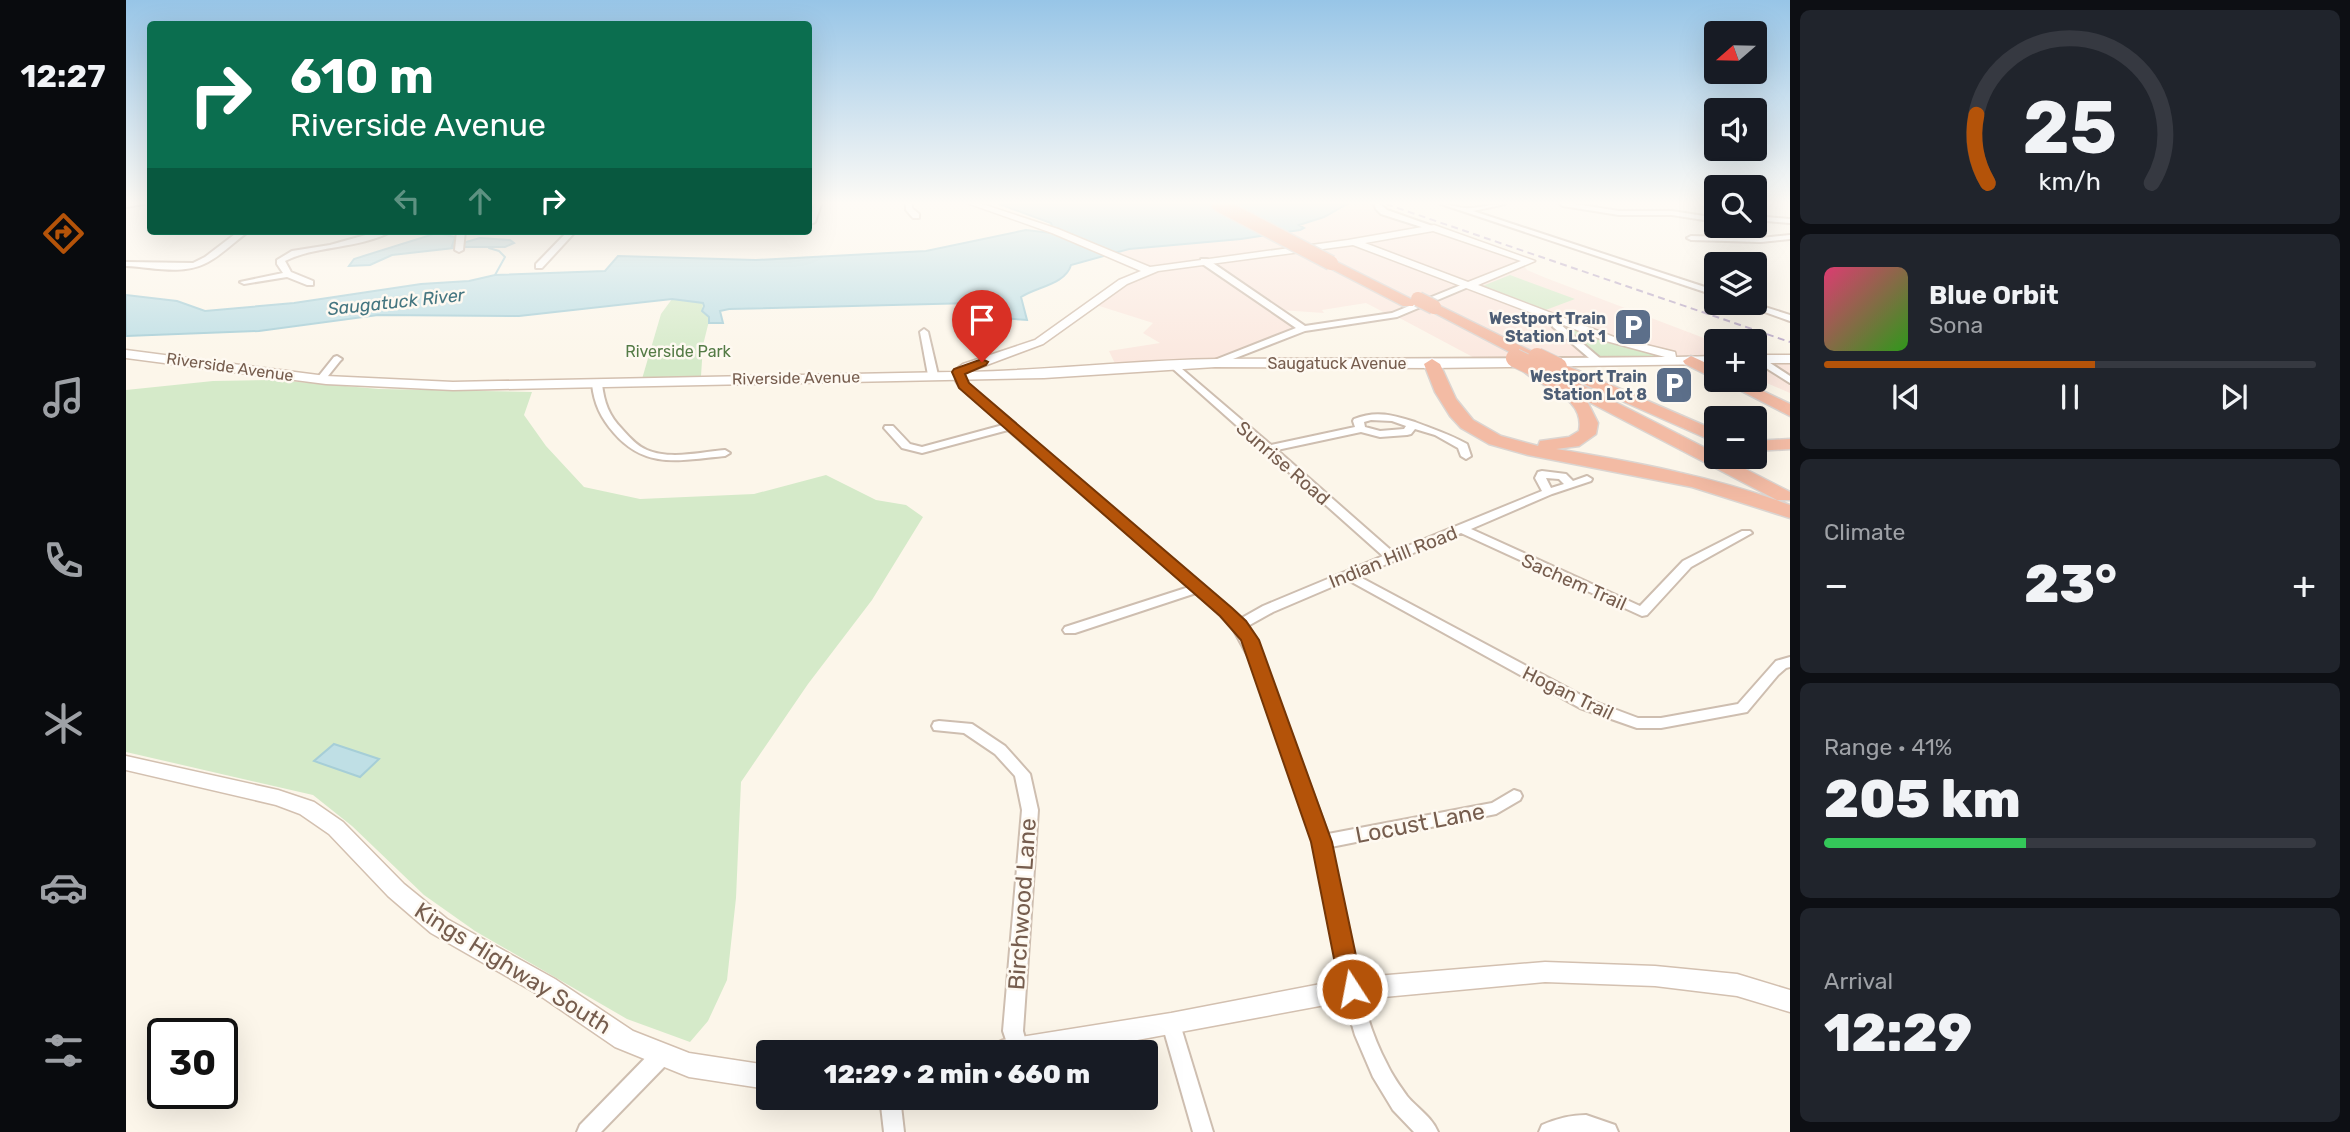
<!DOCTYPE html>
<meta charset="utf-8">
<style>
body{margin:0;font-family:Rubik,sans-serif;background:#20242c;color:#f1f3f6;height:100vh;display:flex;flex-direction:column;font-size:26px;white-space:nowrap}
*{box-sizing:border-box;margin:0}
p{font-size:23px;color:#9ea1a6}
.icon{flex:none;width:38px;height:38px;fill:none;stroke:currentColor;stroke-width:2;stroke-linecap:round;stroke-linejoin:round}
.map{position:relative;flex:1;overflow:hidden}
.sheet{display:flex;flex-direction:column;gap:10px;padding:10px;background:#0d0f14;width:560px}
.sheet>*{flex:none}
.banner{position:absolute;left:21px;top:21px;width:665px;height:214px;border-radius:7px;box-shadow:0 7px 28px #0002;background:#0b6e4f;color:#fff;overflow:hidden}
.needle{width:46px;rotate:250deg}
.fabs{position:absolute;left:1578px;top:21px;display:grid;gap:14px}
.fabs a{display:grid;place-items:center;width:63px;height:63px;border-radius:7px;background:#171b24;box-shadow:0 7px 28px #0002;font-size:35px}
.speed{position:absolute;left:21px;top:1018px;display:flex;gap:14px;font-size:35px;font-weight:700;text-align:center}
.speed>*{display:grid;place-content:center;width:91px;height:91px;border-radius:50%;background:#171b24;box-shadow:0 7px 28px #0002;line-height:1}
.speed .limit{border:4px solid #111;border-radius:10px;background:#fff;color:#111}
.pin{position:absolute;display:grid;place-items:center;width:60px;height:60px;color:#fff;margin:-72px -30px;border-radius:50% 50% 50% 0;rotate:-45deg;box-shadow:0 0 7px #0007}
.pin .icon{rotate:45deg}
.me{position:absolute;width:77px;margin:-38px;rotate:349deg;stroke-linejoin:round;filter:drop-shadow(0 0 5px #0008)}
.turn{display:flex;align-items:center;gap:24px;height:147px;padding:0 28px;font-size:32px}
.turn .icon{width:91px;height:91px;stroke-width:2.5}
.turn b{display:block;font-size:49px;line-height:60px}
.lanes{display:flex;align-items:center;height:66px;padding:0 28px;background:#0003;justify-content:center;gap:35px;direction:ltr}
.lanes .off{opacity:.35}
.big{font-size:52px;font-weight:800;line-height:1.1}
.sheet .card{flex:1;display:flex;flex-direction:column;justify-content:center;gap:10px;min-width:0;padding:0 24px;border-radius:10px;background:#20242c}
.sheet .dial{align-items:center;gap:0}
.dial svg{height:182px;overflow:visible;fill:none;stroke:#363941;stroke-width:7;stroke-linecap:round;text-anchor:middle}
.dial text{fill:#f1f3f6;stroke:none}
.song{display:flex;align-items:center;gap:21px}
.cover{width:84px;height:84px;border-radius:10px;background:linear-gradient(135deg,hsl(340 70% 55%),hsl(110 70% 35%))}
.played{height:7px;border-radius:4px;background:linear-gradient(90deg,#b45309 55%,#363941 55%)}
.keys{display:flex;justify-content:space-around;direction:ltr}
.heat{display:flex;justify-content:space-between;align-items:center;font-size:38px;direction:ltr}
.charge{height:10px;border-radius:5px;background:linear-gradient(90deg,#34c759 41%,#363941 0)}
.trip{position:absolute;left:630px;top:1040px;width:402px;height:70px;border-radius:7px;background:#171b24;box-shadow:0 7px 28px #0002;font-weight:800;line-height:70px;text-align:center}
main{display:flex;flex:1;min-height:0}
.tabs{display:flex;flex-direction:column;width:126px;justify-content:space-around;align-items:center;background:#090b0e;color:#9ea1a6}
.tabs .icon{width:49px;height:49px}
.tabs .selected{color:#b45309}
.tabs b{font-size:32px;color:#f1f3f6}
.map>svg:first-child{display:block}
.commercial{fill:#fbe8df}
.green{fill:#d5eac9}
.water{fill:#bfdfe5;stroke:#a6ced7;stroke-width:2}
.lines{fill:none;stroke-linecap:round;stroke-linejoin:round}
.stream{stroke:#a6ced7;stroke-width:2}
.street-casing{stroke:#cebeb0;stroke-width:4}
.secondary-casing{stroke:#d3c0b0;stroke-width:3}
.highway-casing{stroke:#dbd5d1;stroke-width:3}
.street{fill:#fff;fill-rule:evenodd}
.secondary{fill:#fff;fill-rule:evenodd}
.highway{fill:#f3bba4;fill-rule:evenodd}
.rail{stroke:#b9a8c6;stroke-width:2;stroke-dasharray:7 4.5;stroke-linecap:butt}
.highway-bridge-far1-casing{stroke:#dbd5d1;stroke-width:17;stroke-linecap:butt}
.highway-bridge-casing{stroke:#dbd5d1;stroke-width:20;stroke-linecap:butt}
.highway-bridge-far1{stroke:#f3bba4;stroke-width:14}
.highway-bridge{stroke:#f3bba4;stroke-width:18}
.route{fill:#b45309;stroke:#753606;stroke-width:2}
.labels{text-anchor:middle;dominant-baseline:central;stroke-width:5;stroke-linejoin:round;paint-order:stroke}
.far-service-label{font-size:16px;font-weight:bold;fill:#4e5e75;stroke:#fef9f1;text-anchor:end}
.far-park-label{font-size:16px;fill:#547b46;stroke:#fef9f1}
.far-street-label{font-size:16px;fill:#765d4e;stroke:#fef9f1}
.far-water-label{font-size:18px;font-style:italic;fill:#457681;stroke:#fef9f1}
.street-label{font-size:19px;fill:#765d4e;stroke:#fef9f1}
.near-street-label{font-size:23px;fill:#765d4e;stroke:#fef9f1}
</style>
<main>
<nav class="tabs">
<b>12:27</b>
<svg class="icon selected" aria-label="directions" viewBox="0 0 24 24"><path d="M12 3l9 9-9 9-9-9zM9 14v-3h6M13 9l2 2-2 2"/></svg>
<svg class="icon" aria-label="music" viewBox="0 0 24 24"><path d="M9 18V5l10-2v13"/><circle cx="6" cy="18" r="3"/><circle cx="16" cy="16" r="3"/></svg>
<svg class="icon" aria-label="phone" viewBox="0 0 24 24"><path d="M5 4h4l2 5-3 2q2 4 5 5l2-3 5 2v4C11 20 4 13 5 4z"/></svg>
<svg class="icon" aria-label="climate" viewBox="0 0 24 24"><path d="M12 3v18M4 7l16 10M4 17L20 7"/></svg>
<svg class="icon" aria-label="car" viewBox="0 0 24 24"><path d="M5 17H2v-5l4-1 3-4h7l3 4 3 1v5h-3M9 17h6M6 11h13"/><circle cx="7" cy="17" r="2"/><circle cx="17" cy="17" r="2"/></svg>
<svg class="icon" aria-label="filters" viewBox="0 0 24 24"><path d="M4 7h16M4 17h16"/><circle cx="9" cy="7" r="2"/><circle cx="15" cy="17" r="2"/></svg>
</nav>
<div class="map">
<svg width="1664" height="1132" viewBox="0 0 1664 1132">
<rect width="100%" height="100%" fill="#fcf6ea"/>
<g class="commercial">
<path d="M 1221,204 L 1251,204 L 1252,208 L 1399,259 L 1398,266 L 1401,270 L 1420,278 L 1591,343 L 1591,360 L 1358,363 L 1268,315 L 1263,315 L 1240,303 L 1196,310 L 1198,313 L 1154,310 L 1176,326 L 1089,363 L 992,370 L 983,351 L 1034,343 L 1017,333 L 1027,323 L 967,304 L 1021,270 L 989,253 L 1003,249 L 1115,239 L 1174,230 L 1177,228 L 1172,226 L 1198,217 Z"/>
<path d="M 1629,357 L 1664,358 L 1664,393 L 1629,378 Z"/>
</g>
<g class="green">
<path d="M 1384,275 L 1449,299 L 1417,311 L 1354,287 Z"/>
<path d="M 546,299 L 577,303 L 576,311 L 584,317 L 577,345 L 575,376 L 516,379 L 535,314 Z"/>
<path d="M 1439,325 L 1538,356 L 1476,358 L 1436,326 Z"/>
<path d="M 150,380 L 253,389 L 406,392 L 398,415 L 420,446 L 458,487 L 514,499 L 628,494 L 700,475 L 750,500 L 780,505 L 797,517 L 746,600 L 682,684 L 615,782 L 610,898 L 601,980 L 582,1021 L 564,1042 L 501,1019 L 349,931 L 298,895 L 226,826 L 187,795 L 0,752 L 0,390 L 87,381 Z"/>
</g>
<g class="water">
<path d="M 873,204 L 1221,204 L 1198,217 L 1173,225 L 1178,228 L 1174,230 L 1115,239 L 1003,249 L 945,265 C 940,284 910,287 895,297 L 901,320 L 858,317 L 847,303 L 603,309 L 594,311 L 597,323 L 583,323 L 583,317 L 576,311 L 578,306 L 577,303 L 546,299 L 393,316 L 252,315 L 133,331 L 0,336 L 0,295 L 51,301 L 79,311 L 168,303 L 295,284 L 343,281 L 369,275 L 479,271 L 492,256 L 630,260 L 800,251 L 900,230 L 925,233 L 932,229 L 926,227 L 925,223 Z"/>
<path d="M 311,233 L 329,237 L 326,246 L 354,238 L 384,240 L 388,243 L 379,247 L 337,247 L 266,255 L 244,265 L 223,266 L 228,259 Z"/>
<path d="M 208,744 L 253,759 L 234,777 L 188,761 Z"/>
</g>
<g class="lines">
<path class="stream" d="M 363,248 L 373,251 L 379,257 L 369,275"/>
<defs>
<g id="street">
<path d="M 0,204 L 18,204 L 0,207 Z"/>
<path d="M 689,204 L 695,204 L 689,222 L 685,224 L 682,224 Z"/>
<path d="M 780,204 L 786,204 L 786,208 L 793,214 L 793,218 L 787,218 L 780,210 Z"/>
<path d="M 1248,204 L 1254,204 L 1261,210 L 1312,228 L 1305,230 L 1255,214 L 1250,209 Z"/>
<path d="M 1315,204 C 1323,204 1330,207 1338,208 C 1349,209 1366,204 1379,204 L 1347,211 L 1591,291 L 1591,296 Z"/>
<path d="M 1434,204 L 1449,204 L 1493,211 L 1546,211 L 1591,218 L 1591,222 L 1546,215 L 1493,215 L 1437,206 Z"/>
<path d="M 1629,216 L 1664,219 L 1664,223 L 1629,220 Z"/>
<path d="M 113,231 L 123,231 C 109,241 94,257 78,264 C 55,275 24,267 0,266 L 0,262 L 67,263 L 79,257 Z"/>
<path d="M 254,231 L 266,231 C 234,249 191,245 159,261 L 165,272 L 187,281 L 187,285 L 181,285 L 161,277 L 118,284 L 114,282 L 157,273 L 151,264 L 151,260 L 166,251 L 204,245 Z"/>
<path d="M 331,231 L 339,231 L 337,250 L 333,252 L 329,250 Z"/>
<path d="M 442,231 L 450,231 L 416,268 L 410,268 L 410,264 Z"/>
<path d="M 1664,235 L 1664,239 L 1635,242 L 1565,240 L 1561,238 L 1565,236 L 1635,238 Z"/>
<path d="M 1075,259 L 1081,259 L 1179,326 L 1266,313 L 1340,283 L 1347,285 L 1271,317 L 1179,331 L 1089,366 L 1084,363 L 1086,361 L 1170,328 L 1075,263 Z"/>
<path d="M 1614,303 L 1626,303 L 1664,315 L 1664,321 Z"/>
<path d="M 1423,315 L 1429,315 L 1434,324 L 1476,360 L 1476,364 L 1470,364 L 1427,327 L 1422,317 Z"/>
<path d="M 798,329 L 802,332 L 812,375 L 807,378 L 802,375 L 794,332 Z"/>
<path d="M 211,356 L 216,359 L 214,361 L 198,381 L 192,381 L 192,377 L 208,357 Z"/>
<path d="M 1629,357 L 1635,357 L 1664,376 L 1664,383 L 1629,361 Z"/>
<path d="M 1049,363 L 1145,445 L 1229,427 L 1227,421 L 1228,419 C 1250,410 1267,415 1289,422 C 1307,429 1323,434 1341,444 L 1345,456 L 1340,459 L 1335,456 L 1332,448 L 1309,435 L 1289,429 L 1285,434 L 1281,435 L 1254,437 L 1235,432 L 1151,450 L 1267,552 L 1416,491 L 1409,478 L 1412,472 L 1416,471 L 1440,474 L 1447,481 L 1461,476 L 1466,479 L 1465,481 L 1426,494 L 1345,529 L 1514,606 L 1557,561 L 1616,531 L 1624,531 L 1626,533 L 1565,567 L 1521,615 L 1516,616 L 1335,533 L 1232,576 L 1464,700 L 1512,718 L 1535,718 L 1612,704 L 1650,661 L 1664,657 L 1664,667 L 1660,668 L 1652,675 L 1621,712 L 1535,728 L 1511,728 L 1454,708 L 1222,580 L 1147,612 L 1120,627 L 1131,646 L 1142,671 L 1202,834 L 1366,803 L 1388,790 L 1394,792 L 1396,796 L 1394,800 L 1370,814 L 1205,847 C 1222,915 1228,1003 1261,1064 C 1266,1075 1274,1086 1281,1096 C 1291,1108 1306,1117 1312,1132 L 1288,1132 L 1267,1110 L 1247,1077 L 1229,1035 L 1218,997 L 1188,842 L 1123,658 L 1105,625 L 1070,593 L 949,633 L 939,633 L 937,630 L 939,627 L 1063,587 L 882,430 L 796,453 L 776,448 L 758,428 L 759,426 L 767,426 L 784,444 L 796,447 L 877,425 L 834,387 L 826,375 L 828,373 L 834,373 L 841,383 L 1105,609 L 1114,619 L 1137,606 L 1257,556 L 1046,368 L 1046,364 ZM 1245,420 L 1266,421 L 1280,426 L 1278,429 L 1254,431 L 1239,427 L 1238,422 ZM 1420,478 L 1433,479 L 1438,484 L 1425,488 Z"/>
<path d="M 471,381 L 476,384 C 478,402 483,416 496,429 C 503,437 511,446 521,450 C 544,460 575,452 599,450 L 604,453 L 599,456 C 555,460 520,470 488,433 C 475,418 468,404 466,384 Z"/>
<path d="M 813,721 L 846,724 L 879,746 L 904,774 L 912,810 L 897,1031 L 902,1049 L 900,1052 L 884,1052 L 877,1031 L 896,810 L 889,776 L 869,754 L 838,733 L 808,730 L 806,726 L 808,722 Z"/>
<path d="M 1045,1015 L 1052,1018 L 1054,1024 L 1087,1132 L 1067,1132 L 1036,1024 L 1038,1018 Z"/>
<path d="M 535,1047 L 542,1049 L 545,1056 L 542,1063 L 475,1132 L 451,1132 L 454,1125 L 528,1049 Z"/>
<path d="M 754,1097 L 774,1097 L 778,1132 L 758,1132 Z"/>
<path d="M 1460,1115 L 1489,1125 L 1492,1132 L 1413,1132 L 1416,1125 C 1430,1119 1444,1115 1460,1115 Z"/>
</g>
<g id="secondary">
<path d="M 844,204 L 856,204 L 932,229 L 1024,267 L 1222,240 L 1308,225 L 1409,261 L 1352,285 L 1488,337 L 1549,352 L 1550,357 L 1591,356 L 1591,364 L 1306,368 L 1089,367 L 918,378 L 327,390 L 200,384 L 0,358 L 0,350 L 200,376 L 327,382 L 826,372 L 837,364 L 909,340 L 993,280 L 1015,271 L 926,233 ZM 1307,231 L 1395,261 L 1342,282 L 1239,243 ZM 1227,245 L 1480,341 L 1539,357 C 1390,359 1241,358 1092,359 C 1009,360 925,370 842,372 L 917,344 L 1001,284 L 1032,271 Z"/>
<rect x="1629" y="355" width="35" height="8"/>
<path d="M 0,756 L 152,790 L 188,802 L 217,822 L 278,884 L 321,919 L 429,979 L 507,1031 L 563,1053 L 642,1065 L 642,1089 L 563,1077 L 489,1047 L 413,995 L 305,933 L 262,896 L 203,834 L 174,814 L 150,805 L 0,770 Z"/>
<path d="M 1419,962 L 1529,966 L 1611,974 L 1664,990 L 1664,1012 L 1611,996 L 1529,986 L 1419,982 L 1226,1000 L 947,1052 L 864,1052 L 867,1044 L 876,1040 L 1045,1013 L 1226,978 Z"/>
</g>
<g id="highway">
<path d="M 1205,259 L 1287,300 L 1289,303 L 1287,306 L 1277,306 L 1200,266 L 1200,260 Z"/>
<path d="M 1308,303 L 1411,354 L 1413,357 L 1405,362 L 1399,360 L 1303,310 L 1301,307 Z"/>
<path d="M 1565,356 L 1591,368 L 1591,380 L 1559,364 L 1557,361 Z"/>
<path d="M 1306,359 L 1314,364 L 1330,399 L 1347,420 L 1375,436 L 1412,446 L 1414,441 L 1443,437 L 1453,431 C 1460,394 1411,388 1393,367 L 1395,364 L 1407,364 L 1439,382 L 1450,382 L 1591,454 L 1591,457 L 1596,457 L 1664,492 L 1664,500 L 1651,500 L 1461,401 L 1472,423 L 1470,434 L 1453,446 L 1430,449 C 1509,462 1589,477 1664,505 L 1664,518 L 1566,487 L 1402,455 L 1363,444 L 1335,428 L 1324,416 L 1309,392 L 1298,364 Z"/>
<path d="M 1432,362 L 1591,431 L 1591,443 L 1426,370 L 1424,367 Z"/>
<path d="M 1594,380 L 1614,380 L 1664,404 L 1664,416 Z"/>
<path d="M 1664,439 L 1664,449 L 1629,451 L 1629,441 Z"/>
</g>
</defs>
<use href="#street" class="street-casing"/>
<use href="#secondary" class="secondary-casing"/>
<use href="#highway" class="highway-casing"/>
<use href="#street" class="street"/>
<use href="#secondary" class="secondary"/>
<use href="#highway" class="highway"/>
<path class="rail" d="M 1260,204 L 1664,342"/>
<defs>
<g id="highway-bridge-far1">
<path d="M 1092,204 L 1205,263"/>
<path d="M 1292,299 L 1308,307"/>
</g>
<g id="highway-bridge">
<path d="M 1411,357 L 1432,367"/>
<path d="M 1389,358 L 1408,367"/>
</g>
</defs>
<use href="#highway-bridge-far1" class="highway-bridge-far1-casing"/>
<use href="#highway-bridge" class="highway-bridge-casing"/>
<use href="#highway-bridge-far1" class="highway-bridge-far1"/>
<use href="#highway-bridge" class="highway-bridge"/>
</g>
<linearGradient id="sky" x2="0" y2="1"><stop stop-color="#97c5e7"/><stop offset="0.56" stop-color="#fefbf6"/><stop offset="1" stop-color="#fefbf6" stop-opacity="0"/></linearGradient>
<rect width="1664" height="362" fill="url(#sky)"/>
<path class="route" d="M 856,359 L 862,362 L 860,365 L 839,374 L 843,383 L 1106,608 L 1120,621 L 1133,640 L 1206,842 L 1237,989 L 1234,997 L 1226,1000 L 1217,997 L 1214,989 L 1185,842 L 1115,640 L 1094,616 L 833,388 L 826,372 L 828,369 Z"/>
<defs>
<symbol id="parking-square" viewBox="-11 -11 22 22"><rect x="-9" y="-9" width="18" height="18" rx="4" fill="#5c6f8a" stroke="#fef9f1"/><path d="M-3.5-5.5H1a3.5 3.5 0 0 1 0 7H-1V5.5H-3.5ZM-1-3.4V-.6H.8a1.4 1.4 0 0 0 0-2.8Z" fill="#fff"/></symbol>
</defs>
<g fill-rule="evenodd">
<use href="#parking-square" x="1485" y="305" width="44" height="44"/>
<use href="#parking-square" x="1526" y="363" width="44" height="44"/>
</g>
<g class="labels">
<g class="far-service-label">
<text x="1480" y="318">Westport Train<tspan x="1480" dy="18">Station Lot 1</tspan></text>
<text x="1521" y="376">Westport Train<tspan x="1521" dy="18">Station Lot 8</tspan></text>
</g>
<g class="far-park-label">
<text x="552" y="351">Riverside Park</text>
</g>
<g class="far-street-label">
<text x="1211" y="363">Saugatuck Avenue</text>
<text transform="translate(104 367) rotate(8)">Riverside Avenue</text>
<text transform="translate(670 378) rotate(-1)">Riverside Avenue</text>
</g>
<g class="far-water-label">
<text transform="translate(270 302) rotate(-6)">Saugatuck River</text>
</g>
<g class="street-label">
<text transform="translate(1157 463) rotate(41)">Sunrise Road</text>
<text transform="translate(1267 557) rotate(-22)">Indian Hill Road</text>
<text transform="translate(1448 582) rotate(24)">Sachem Trail</text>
<text transform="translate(1442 693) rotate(26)">Hogan Trail</text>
</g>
<g class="near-street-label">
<text transform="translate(1294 823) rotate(-11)">Locust Lane</text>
<text transform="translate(896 904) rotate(-86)">Birchwood Lane</text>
<text transform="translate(387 968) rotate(32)">Kings Highway South</text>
</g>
</g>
</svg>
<div class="fabs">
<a><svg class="needle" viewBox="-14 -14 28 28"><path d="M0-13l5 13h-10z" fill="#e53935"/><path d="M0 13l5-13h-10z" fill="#9ea1a6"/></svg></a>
<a><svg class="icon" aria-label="sound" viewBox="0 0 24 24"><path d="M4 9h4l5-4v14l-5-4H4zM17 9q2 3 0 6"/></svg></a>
<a><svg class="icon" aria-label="search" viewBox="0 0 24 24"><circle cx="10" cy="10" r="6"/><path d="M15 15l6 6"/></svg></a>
<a><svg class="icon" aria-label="layers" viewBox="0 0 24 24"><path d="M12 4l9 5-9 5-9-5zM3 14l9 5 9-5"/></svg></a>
<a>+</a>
<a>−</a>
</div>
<div class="speed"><div class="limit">30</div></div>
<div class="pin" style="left:856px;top:362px;background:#d93025"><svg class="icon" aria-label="arrive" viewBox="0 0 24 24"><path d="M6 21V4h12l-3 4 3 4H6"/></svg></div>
<svg class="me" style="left:1226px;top:989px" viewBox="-20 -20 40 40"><circle r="17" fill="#b45309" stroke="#fff" stroke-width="3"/><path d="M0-11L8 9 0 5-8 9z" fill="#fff"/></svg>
<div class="trip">12:29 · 2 min · 660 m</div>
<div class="banner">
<div class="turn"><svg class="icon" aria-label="right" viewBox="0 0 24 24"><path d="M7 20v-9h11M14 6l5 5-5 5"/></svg><div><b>610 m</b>Riverside Avenue</div></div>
<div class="lanes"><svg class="icon off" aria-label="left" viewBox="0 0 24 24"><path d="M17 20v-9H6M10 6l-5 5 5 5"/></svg><svg class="icon off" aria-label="ahead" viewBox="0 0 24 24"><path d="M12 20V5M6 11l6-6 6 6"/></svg><svg class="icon" aria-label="right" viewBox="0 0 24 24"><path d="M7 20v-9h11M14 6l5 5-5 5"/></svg></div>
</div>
</div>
<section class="sheet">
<div class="card dial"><svg viewBox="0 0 100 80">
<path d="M14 69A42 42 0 1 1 86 69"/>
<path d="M14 69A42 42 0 0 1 9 39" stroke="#b45309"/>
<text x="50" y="56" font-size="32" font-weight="700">25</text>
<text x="50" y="72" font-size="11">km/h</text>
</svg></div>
<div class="card">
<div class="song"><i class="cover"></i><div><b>Blue Orbit</b><p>Sona</p></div></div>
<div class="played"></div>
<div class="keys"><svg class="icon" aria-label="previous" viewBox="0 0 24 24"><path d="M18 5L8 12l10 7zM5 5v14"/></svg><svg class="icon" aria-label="pause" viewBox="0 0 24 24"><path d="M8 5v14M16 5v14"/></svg><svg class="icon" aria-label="next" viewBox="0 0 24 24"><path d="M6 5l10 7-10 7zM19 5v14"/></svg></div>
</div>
<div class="card"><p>Climate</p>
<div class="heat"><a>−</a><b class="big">23°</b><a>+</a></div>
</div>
<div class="card"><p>Range · 41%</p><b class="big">205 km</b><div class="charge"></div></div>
<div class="card"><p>Arrival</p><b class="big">12:29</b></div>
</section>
</main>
